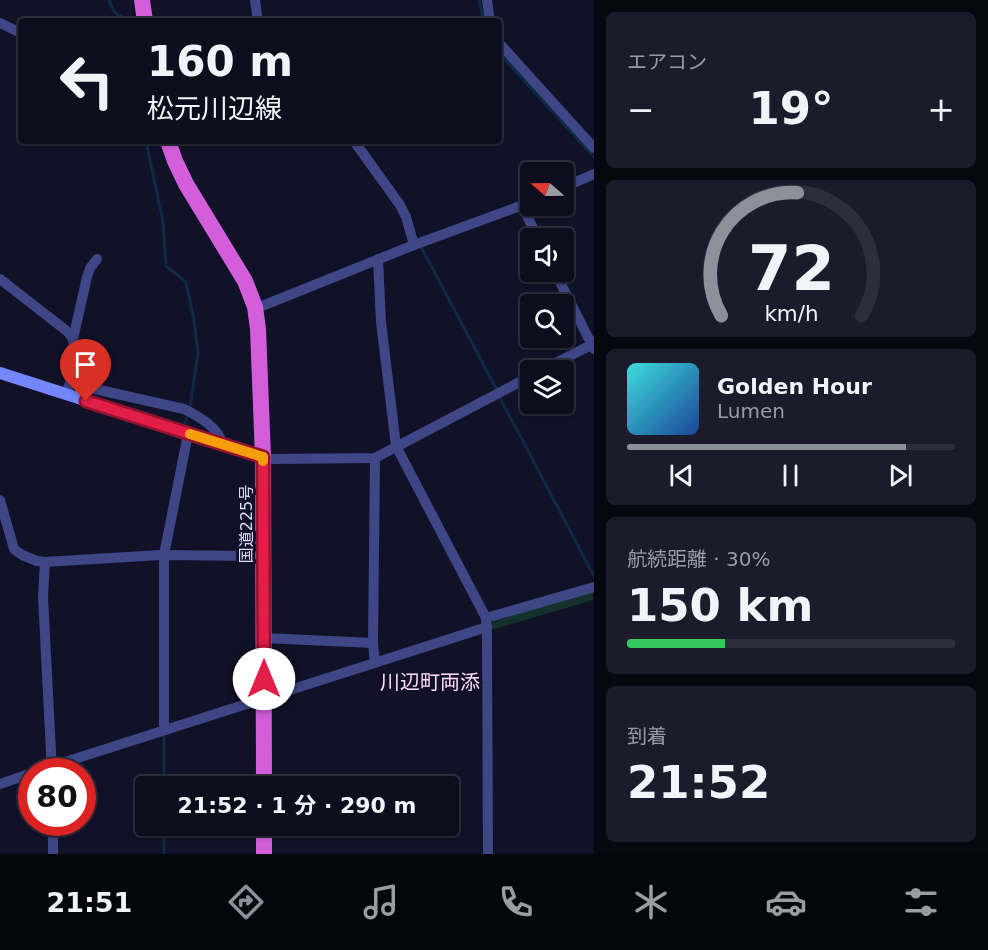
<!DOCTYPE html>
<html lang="ja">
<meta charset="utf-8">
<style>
body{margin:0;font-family:"DejaVu Sans","Noto Sans JP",sans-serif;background:#1b1b2b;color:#f1f3f6;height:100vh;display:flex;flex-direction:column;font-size:22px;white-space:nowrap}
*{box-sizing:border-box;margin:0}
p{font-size:20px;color:#9a9ca4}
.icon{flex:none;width:33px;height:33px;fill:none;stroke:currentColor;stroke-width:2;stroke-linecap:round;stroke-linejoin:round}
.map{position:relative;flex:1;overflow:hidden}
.drawer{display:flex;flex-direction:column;gap:12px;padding:12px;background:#070710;width:394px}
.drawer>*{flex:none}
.top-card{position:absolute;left:18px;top:18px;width:484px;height:126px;border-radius:6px;box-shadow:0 2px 4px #0004,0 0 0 2px #2d2d3c;background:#0d0d1e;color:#f1f3f6;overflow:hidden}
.needle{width:39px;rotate:290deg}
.fabs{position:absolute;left:520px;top:162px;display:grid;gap:12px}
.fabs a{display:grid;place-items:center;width:54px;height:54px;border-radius:6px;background:#0d0d1e;box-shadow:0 2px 4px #0004,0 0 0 2px #2d2d3c;font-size:30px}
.speed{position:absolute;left:18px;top:758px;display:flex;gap:12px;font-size:30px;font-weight:700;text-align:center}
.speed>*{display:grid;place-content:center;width:78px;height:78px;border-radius:50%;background:#0d0d1e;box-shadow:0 2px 4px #0004,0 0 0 2px #2d2d3c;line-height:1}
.speed .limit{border:9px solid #d22;background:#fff;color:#111}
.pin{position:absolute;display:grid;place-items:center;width:51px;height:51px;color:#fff;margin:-62px -26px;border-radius:50% 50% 50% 0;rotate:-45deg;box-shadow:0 0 6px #0007}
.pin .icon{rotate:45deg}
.me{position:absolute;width:66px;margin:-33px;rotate:0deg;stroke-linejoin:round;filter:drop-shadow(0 0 4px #0008)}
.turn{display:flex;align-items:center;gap:21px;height:126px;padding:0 30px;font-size:27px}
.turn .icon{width:78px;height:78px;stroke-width:2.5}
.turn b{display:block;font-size:42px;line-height:51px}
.big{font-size:45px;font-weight:700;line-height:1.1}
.drawer .card{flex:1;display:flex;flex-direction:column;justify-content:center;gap:9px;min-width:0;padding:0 21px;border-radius:9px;background:#1b1b2b}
.drawer .dial{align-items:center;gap:0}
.dial svg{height:156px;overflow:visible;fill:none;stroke:#2d2d3c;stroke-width:7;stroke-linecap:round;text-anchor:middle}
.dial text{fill:#f1f3f6;stroke:none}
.song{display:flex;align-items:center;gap:18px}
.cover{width:72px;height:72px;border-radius:9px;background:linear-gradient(135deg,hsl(180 70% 55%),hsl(220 70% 35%))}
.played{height:6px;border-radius:3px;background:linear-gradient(90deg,#8c9099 85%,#2d2d3c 85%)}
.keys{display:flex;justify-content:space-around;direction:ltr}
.heat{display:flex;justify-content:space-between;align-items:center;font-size:33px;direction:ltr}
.charge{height:9px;border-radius:4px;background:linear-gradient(90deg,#34c759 30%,#2d2d3c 0)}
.trip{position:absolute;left:135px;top:776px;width:324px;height:60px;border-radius:6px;background:#0d0d1e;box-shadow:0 2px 4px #0004,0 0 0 2px #2d2d3c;font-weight:700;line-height:60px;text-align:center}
.menu{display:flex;height:96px;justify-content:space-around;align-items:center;background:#05050c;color:#9a9ca4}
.menu .icon{width:42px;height:42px}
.menu .active{color:#8c9099}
.menu b{font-size:27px;color:#f1f3f6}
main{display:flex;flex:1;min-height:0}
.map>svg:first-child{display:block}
.green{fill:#14322c}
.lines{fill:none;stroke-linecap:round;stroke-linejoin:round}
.stream{stroke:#0d2a46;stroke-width:3}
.minor{stroke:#3e4686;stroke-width:10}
.secondary{stroke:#7486fa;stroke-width:12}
.trunk{stroke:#d25edc;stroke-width:16}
.route-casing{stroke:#92132f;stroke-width:15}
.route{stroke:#e11d48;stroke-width:10}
.slow{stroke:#f59e0b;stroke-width:10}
.labels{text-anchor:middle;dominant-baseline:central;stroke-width:6;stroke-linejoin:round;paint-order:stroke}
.street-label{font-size:16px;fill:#dadbfe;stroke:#111128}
.quarter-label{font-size:20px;fill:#fedcf7;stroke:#111128}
</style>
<main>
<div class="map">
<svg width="594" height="854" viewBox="0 0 594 854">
<rect width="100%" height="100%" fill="#111128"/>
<path class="green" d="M 593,589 L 593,600 L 491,630 L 490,623 L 493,622 Z"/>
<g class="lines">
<g class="stream">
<path d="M 109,0 C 114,15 118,16 133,21"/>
<path d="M 479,0 L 484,21"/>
<path d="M 500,54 L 594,157"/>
<path d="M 146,141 L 163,222 L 166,266 L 186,282 L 194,320 L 198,353 L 190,408"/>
<path d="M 420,245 L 497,390"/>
<path d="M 499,396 L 594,576"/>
<path d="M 185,423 L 188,414"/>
<path d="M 164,736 L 164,786"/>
<path d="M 164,825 L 164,854"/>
</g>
<g class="minor">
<path d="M 255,0 L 258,21"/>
<path d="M 487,0 L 490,21"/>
<path d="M 0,23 L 21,33"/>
<path d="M 500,44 L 594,148"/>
<path d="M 354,141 L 400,205 L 406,217 L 414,245"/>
<path d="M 564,187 L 594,174"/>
<path d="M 522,206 L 538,238"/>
<path d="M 378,259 L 381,322 L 396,446 L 486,618 L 487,635 L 488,854"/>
<path d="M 555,272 L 594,349"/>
<path d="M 0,279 L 68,332 L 73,339 L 75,378 L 70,382 L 66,394"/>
<path d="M 255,307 L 262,306 L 414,245 L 531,202"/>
<path d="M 73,339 L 87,277 L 90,268 L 97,259"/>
<path d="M 542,370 L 591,345"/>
<path d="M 75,378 L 86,387 L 184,409 C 198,416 220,428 222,444"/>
<path d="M 263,457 L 271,459 L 375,458 L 531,376"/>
<path d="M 0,500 L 14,549 L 22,555 L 37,561 L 45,562 L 160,555 L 264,556"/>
<path d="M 45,562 L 43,597 L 52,771"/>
<path d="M 486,618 L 594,587"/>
<path d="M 264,638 L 373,643"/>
<path d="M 375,663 L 373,643 L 375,458"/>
<path d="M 166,730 L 164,725 L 164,555 L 188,434"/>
<path d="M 37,771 L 487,627"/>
<path d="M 0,784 L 32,773"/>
<path d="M 53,822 L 53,854"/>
</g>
<path class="secondary" d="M 0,373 L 263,457"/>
<g class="trunk">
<path d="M 142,0 L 145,21"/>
<path d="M 168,141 L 175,161 L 186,184 L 245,281 L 255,307 L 258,329 L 263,457 L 264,786"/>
<path d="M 264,825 L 264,854"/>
</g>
</g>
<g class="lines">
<defs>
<path id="route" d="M 86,401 L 263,457 L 264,679"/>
</defs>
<use href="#route" class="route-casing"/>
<use href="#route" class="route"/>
<path class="slow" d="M 190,434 L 263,457 L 263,461"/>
</g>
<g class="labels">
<g class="street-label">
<text transform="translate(246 524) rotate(-90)">国道225号</text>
</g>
<g class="quarter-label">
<text x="430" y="682">川辺町両添</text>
</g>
</g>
</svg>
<div class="fabs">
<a><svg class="needle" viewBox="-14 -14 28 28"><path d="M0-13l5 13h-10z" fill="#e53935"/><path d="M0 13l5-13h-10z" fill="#9a9ca4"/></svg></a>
<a><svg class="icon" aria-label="sound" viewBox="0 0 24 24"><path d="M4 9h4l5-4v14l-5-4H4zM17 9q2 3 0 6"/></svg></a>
<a><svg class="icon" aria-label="search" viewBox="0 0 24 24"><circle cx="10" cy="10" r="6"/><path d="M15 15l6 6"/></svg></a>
<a><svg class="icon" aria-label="layers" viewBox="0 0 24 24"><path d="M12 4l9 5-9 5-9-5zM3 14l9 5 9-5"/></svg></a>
</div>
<div class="speed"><div class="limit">80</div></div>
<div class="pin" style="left:86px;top:401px;background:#d93025"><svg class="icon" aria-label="arrive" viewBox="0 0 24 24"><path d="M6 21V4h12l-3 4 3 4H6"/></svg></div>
<svg class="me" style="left:264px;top:679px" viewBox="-20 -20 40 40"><circle r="19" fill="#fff"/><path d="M0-13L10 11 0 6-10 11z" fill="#e11d48"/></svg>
<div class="trip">21:52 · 1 分 · 290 m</div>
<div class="top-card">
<div class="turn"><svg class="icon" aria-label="left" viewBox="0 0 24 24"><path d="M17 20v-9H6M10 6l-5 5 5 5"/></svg><div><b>160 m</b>松元川辺線</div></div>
</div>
</div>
<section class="drawer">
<div class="card"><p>エアコン</p>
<div class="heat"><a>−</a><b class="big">19°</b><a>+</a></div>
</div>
<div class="card dial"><svg viewBox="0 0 100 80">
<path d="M14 69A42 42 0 1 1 86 69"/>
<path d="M14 69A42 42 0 0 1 53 6" stroke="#8c9099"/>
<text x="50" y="56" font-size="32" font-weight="700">72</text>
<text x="50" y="72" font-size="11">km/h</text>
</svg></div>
<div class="card">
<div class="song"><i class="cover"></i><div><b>Golden Hour</b><p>Lumen</p></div></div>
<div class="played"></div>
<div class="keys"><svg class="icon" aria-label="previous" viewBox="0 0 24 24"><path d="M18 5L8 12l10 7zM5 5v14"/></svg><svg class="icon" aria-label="pause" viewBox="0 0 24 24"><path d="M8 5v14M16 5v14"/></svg><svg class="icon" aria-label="next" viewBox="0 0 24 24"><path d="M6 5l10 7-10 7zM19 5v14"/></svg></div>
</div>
<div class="card"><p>航続距離 · 30%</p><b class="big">150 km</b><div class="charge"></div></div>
<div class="card"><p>到着</p><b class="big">21:52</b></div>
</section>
</main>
<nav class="menu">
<b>21:51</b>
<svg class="icon active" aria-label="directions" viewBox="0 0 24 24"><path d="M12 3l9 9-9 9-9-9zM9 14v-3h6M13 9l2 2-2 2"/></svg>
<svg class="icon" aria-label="music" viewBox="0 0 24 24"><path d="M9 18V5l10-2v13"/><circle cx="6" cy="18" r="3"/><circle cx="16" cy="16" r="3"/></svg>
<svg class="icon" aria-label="phone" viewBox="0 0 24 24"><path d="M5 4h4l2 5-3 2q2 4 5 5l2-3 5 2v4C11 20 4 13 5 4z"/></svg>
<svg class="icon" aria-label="climate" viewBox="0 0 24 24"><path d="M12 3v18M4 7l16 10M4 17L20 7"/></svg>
<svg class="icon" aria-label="car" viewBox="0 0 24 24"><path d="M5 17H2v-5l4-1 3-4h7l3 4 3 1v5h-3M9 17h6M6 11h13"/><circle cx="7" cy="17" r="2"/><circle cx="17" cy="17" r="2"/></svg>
<svg class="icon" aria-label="filters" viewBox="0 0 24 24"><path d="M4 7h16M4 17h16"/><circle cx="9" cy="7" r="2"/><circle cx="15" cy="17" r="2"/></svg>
</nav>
